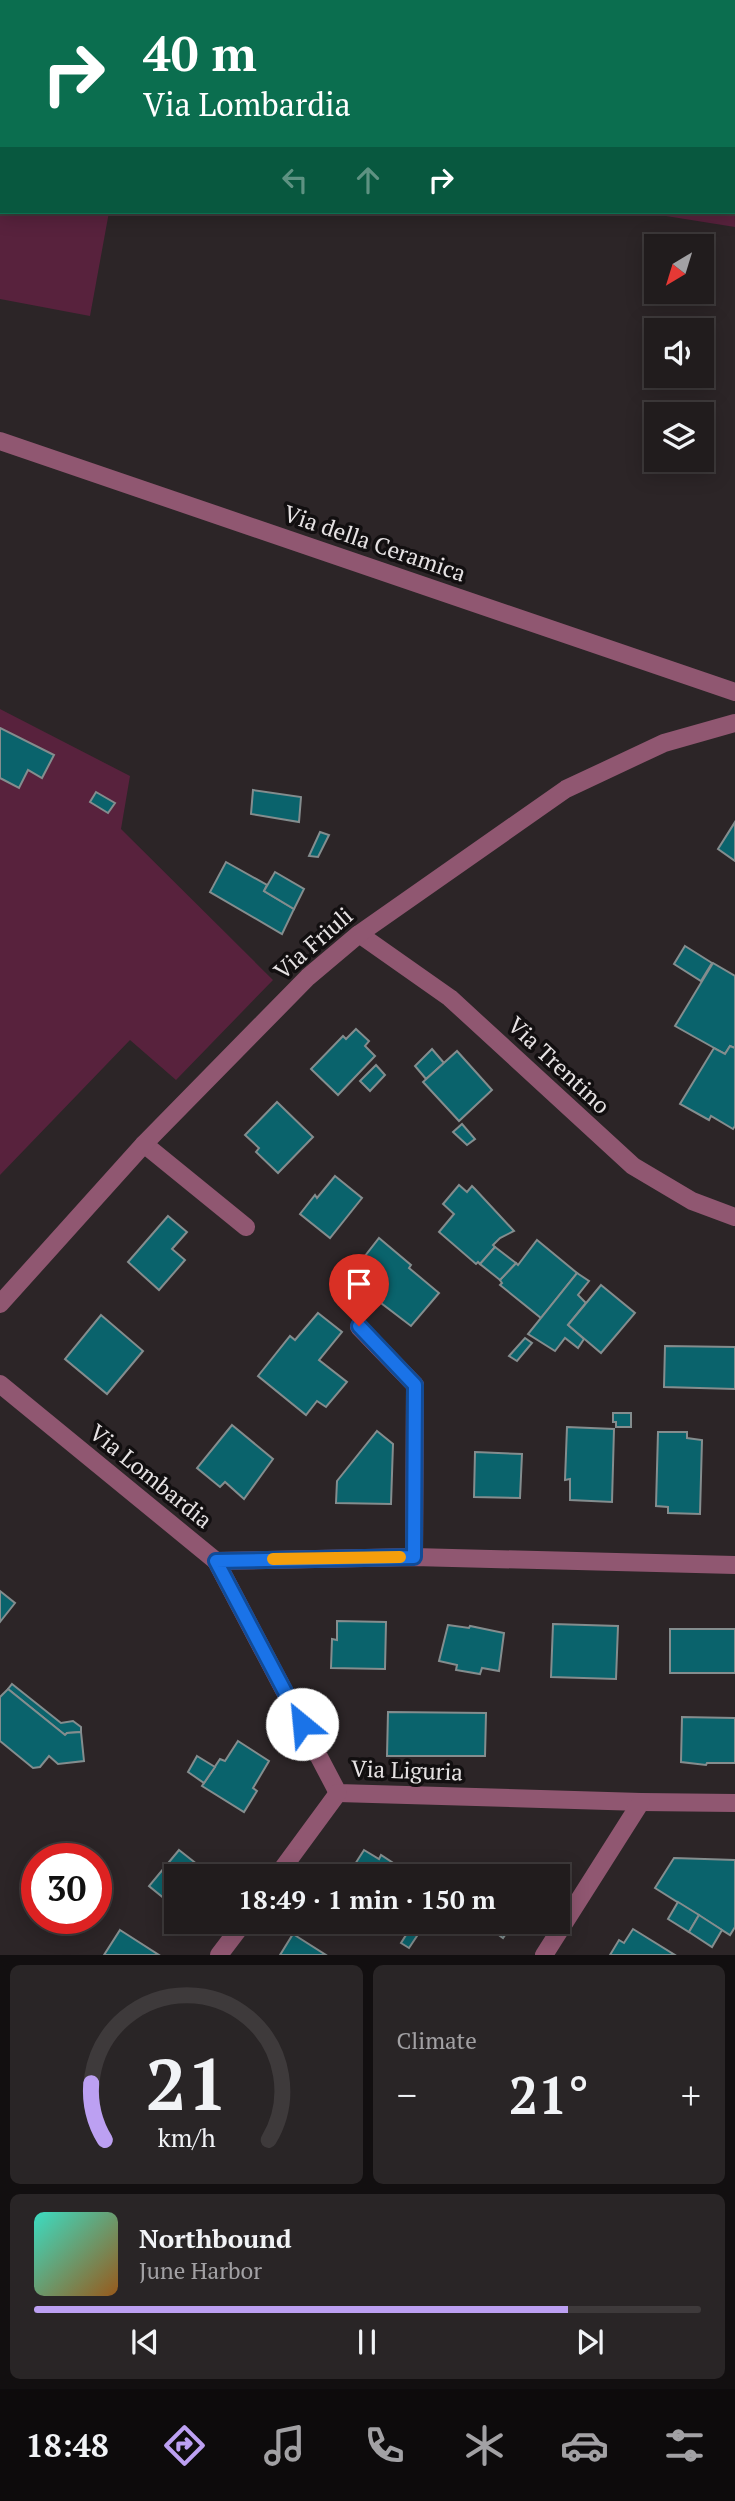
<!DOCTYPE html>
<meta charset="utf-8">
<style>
body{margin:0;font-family:"PT Serif",serif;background:#292526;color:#f1f3f6;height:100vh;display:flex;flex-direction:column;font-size:26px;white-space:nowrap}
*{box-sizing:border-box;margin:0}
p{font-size:23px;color:#a2a1a4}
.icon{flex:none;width:38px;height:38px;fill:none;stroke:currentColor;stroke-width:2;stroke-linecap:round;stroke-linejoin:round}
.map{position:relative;height:1955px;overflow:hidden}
.drawer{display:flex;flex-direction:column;gap:10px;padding:10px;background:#120f10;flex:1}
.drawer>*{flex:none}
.top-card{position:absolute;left:0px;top:0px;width:735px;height:214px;box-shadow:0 4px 18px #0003,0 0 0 2px #3e3a3b;background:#0b6e4f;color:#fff;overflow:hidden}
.needle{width:46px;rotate:218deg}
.controls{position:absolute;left:644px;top:234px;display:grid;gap:14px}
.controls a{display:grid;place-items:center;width:70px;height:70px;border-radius:0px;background:#211c1d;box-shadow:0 4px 18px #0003,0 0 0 2px #3e3a3b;font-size:35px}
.speed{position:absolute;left:21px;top:1843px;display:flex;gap:14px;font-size:35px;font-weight:700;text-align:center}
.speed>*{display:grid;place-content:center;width:91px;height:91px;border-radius:50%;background:#211c1d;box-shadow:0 4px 18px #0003,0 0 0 2px #3e3a3b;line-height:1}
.speed .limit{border:10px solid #d22;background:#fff;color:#111}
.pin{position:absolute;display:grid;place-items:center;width:60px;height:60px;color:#fff;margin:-72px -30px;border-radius:50% 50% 50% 0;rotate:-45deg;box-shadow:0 0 7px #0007}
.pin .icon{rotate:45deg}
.me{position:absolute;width:77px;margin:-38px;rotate:332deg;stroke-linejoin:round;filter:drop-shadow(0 0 5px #0008)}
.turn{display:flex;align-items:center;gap:24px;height:147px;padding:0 28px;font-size:32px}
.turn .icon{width:91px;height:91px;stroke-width:2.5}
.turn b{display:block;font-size:49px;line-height:60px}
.lanes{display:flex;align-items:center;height:66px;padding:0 28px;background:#0003;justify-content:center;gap:35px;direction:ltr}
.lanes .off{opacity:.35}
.big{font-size:52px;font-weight:600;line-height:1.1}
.drawer .widget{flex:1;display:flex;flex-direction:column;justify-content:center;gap:10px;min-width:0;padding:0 24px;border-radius:10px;background:#292526}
.drawer .dial{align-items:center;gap:0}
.dial svg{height:182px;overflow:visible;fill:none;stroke:#3e3a3b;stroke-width:7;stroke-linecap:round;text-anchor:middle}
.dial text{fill:#f1f3f6;stroke:none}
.song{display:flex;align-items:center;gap:21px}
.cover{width:84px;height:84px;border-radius:10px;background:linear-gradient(135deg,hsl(170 70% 55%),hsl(30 70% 35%))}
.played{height:7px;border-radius:4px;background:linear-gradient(90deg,#bca0f2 80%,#3e3a3b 80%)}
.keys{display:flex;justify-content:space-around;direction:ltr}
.heat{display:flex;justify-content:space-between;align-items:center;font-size:38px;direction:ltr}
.drawer .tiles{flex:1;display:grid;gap:10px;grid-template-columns:1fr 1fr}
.widget:last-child{grid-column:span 2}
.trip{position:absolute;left:164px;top:1864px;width:406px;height:70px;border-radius:0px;background:#211c1d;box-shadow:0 4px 18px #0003,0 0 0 2px #3e3a3b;font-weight:600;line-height:70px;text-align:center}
.dock{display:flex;height:112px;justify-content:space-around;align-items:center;background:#0d0b0c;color:#a2a1a4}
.dock .icon{width:49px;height:49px}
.dock .on{color:#bca0f2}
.dock b{font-size:32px;color:#f1f3f6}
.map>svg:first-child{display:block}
.green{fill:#58223d}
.water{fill:#691544}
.building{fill:#0a636c;stroke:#848d8e;stroke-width:2}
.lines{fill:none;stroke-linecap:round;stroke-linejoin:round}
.minor{stroke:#905771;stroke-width:18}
.route-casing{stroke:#114b97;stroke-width:18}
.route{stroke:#1a73e8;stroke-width:12}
.slow{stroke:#f59e0b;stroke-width:12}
.labels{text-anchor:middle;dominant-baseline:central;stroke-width:7;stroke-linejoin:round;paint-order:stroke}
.street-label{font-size:23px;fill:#e6e2e3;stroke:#120f10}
</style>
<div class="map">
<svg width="735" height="1955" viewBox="0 0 735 1955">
<rect width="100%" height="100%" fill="#2c2527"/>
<g class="green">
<path d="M 0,0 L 149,2 L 2,2 L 2,212 L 109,212 L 90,316 L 0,299 Z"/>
<path d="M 733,122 L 735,227 L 641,212 L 733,212 Z"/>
<path d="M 0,709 L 130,776 L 121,829 L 273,980 L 176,1080 L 130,1040 L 0,1175 Z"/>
</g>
<path class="water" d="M 141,0 L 735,0 L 735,122 L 733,2 Z"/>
<g class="building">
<path d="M 0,728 L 54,755 L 42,778 L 28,770 L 19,788 L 0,778 Z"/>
<path d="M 253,790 L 301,797 L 299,822 L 251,814 Z"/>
<path d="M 96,792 L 115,803 L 108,813 L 90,802 Z"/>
<path d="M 735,822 L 735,861 L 718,849 Z"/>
<path d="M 320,832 L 329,835 L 318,857 L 309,856 Z"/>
<path d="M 226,862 L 267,885 L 264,891 L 294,909 L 282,934 L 210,892 Z"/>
<path d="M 275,872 L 304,889 L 294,909 L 264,891 Z"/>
<path d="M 685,946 L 712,963 L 701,981 L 674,964 Z"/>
<path d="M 713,963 L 735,976 L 735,1048 L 730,1046 L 725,1054 L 675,1026 Z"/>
<path d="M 356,1029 L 369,1041 L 365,1046 L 375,1056 L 338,1095 L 311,1069 L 343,1036 L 346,1039 Z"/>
<path d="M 730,1046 L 735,1048 L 735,1126 L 733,1129 L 711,1116 L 709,1120 L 680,1104 L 714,1048 L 725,1054 Z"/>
<path d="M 432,1049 L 444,1063 L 426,1079 L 415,1066 Z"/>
<path d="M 457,1051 L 492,1090 L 459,1121 L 423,1082 Z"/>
<path d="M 376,1065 L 385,1075 L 370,1091 L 360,1081 Z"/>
<path d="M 277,1102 L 313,1137 L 278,1173 L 256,1152 L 259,1148 L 245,1135 Z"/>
<path d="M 462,1124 L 475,1139 L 467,1145 L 453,1132 Z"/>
<path d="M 335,1176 L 362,1198 L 330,1238 L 300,1214 L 315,1195 L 317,1198 Z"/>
<path d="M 459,1185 L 467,1192 L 472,1186 L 475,1189 L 514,1231 L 500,1238 L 493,1245 L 495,1247 L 480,1264 L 478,1262 L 476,1264 L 439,1232 L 454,1214 L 443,1204 Z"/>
<path d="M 168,1216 L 187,1232 L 172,1249 L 185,1260 L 159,1290 L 128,1262 Z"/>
<path d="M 379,1238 L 411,1265 L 409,1268 L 439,1293 L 411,1326 L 381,1303 L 384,1299 L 351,1274 Z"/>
<path d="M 537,1240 L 577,1273 L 541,1318 L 500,1285 L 502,1283 L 500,1280 L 516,1263 L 518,1265 Z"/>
<path d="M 495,1247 L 516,1263 L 500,1280 L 480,1264 Z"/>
<path d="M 577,1273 L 589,1281 L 578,1295 L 586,1303 L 568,1325 L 584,1339 L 578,1348 L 565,1338 L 555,1351 L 528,1334 Z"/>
<path d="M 601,1285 L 635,1313 L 601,1353 L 568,1325 Z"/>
<path d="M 318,1313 L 342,1332 L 319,1360 L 347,1382 L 326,1407 L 317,1401 L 306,1415 L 258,1376 L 290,1336 L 295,1340 Z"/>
<path d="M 101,1315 L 143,1351 L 107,1394 L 65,1359 Z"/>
<path d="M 525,1338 L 532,1343 L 517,1361 L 509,1356 Z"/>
<path d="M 665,1346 L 735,1347 L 735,1389 L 664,1387 Z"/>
<path d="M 613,1413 L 631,1413 L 631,1427 L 616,1427 L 616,1422 L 613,1422 Z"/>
<path d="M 232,1425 L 273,1459 L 244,1499 L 225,1482 L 220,1487 L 197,1468 Z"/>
<path d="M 567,1427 L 614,1429 L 612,1502 L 570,1500 L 570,1479 L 565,1480 Z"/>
<path d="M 377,1431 L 393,1444 L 391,1504 L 336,1503 L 337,1481 Z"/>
<path d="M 658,1432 L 687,1432 L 687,1438 L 702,1440 L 700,1514 L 668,1513 L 668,1507 L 656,1506 Z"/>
<path d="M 475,1452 L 522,1454 L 520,1498 L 474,1497 Z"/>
<path d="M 0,1591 L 15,1603 L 0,1622 Z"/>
<path d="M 337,1621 L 386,1622 L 385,1669 L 331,1668 L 332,1639 L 337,1640 Z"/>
<path d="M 553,1624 L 618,1626 L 616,1679 L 551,1677 Z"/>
<path d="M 448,1625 L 469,1628 L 470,1626 L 504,1633 L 499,1671 L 482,1668 L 480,1674 L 456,1670 L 457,1665 L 439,1661 Z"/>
<rect x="670" y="1629" width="65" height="44"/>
<path d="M 12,1684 L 61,1723 L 73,1721 L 81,1727 L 81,1732 L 67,1733 L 65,1735 L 8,1689 Z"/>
<path d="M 8,1689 L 65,1735 L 67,1733 L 81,1732 L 84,1761 L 58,1764 L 49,1756 L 40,1767 L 33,1768 L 0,1741 L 0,1697 Z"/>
<path d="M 388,1712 L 486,1713 L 485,1756 L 387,1756 Z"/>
<path d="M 682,1717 L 735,1718 L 735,1763 L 707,1763 L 706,1765 L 681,1762 Z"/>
<path d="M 238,1741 L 269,1761 L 253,1788 L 257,1791 L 244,1812 L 202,1786 L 220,1759 L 225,1761 Z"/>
<path d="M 197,1756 L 215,1767 L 204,1783 L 188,1772 Z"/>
<path d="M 179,1850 L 212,1876 L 177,1876 L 177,1909 L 149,1886 Z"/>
<path d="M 364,1850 L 379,1859 L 381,1855 L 413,1876 L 350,1876 L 348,1875 Z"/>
<path d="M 674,1858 L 735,1860 L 735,1927 L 730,1935 L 655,1888 Z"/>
<path d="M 678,1902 L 699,1915 L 689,1932 L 668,1919 Z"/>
<path d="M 699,1915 L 722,1930 L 712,1947 L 689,1932 Z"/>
<path d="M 481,1922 L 514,1922 L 503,1938 Z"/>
<path d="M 413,1924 L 421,1930 L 409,1948 L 401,1943 Z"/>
<path d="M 633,1929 L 675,1955 L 610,1955 L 619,1940 L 624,1943 Z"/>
<path d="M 120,1930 L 159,1955 L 104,1955 Z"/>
<path d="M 293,1934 L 326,1955 L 280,1955 Z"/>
</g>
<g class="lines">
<g class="minor">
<path d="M 0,441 L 735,692"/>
<path d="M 359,934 L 450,998 L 633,1166 L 692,1201 L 735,1217"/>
<path d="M 144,1144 L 246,1227"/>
<path d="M 0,1304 L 144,1144 L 308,977 L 359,934 L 566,789 L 664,743 L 735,723"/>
<path d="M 359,1327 L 415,1385 L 414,1557"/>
<path d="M 0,1384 L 216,1561 L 414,1557 L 735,1565"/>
<path d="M 216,1561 L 338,1793 L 641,1802 L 735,1803"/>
<path d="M 277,1876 L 338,1793"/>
<path d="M 219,1955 L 244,1922"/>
<path d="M 544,1955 L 641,1802"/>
</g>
</g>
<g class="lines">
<defs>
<path id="route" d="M 302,1724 L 216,1561 L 414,1557 L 415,1385 L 359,1326"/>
</defs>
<use href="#route" class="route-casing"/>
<use href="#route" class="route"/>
<path class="slow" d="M 273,1559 L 400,1557"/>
</g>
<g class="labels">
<g class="street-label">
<text transform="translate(375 543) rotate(19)">Via della Ceramica</text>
<text transform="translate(313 943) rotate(-41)">Via Friuli</text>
<text transform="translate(559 1065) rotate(43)">Via Trentino</text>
<text transform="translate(151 1476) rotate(39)">Via Lombardia</text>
<text transform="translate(407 1770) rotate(2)">Via Liguria</text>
</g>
</g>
</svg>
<div class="controls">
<a><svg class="needle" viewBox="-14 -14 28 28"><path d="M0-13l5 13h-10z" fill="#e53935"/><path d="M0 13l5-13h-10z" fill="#a2a1a4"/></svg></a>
<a><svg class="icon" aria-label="sound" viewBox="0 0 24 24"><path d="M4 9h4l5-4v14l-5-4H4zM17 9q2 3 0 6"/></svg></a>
<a><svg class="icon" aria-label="layers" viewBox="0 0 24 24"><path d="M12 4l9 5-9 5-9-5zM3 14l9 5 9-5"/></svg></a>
</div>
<div class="speed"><div class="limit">30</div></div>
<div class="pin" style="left:359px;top:1326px;background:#d93025"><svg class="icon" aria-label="arrive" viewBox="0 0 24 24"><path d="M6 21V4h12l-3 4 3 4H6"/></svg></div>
<svg class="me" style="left:302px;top:1724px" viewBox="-20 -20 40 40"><circle r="19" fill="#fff"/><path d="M0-13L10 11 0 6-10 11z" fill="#1a73e8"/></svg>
<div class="trip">18:49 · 1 min · 150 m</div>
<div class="top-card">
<div class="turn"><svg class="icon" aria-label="right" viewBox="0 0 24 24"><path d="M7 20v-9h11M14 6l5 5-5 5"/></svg><div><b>40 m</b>Via Lombardia</div></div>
<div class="lanes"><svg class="icon off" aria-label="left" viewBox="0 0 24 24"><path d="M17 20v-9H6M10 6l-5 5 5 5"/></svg><svg class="icon off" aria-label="ahead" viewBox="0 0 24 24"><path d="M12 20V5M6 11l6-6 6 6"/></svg><svg class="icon" aria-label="right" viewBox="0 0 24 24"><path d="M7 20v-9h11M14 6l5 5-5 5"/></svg></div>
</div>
</div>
<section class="drawer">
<div class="tiles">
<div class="widget dial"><svg viewBox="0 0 100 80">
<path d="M14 69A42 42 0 1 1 86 69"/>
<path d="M14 69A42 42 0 0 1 8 44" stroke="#bca0f2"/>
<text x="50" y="56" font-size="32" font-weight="700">21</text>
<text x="50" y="72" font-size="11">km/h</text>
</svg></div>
<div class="widget"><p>Climate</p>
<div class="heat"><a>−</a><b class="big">21°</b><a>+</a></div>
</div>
<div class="widget">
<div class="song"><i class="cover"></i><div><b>Northbound</b><p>June Harbor</p></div></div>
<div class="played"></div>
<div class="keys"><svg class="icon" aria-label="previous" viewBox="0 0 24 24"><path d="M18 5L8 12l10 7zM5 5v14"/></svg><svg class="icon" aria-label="pause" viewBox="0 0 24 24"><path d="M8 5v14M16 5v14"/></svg><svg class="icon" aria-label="next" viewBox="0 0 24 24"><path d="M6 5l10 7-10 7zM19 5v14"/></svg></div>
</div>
</div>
</section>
<nav class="dock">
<b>18:48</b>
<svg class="icon on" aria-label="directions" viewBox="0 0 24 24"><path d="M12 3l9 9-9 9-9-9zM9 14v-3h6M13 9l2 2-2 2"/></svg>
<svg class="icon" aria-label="music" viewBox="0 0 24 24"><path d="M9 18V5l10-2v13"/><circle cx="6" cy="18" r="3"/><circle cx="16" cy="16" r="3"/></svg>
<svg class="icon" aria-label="phone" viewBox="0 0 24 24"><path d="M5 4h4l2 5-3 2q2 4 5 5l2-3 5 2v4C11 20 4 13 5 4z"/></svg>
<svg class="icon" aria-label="climate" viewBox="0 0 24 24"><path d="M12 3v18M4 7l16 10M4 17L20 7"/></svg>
<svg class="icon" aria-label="car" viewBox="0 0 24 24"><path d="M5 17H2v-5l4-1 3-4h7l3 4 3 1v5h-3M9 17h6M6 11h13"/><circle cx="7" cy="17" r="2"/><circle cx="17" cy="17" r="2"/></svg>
<svg class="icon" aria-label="filters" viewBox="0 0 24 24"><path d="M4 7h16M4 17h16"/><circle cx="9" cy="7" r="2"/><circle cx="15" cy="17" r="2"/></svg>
</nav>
